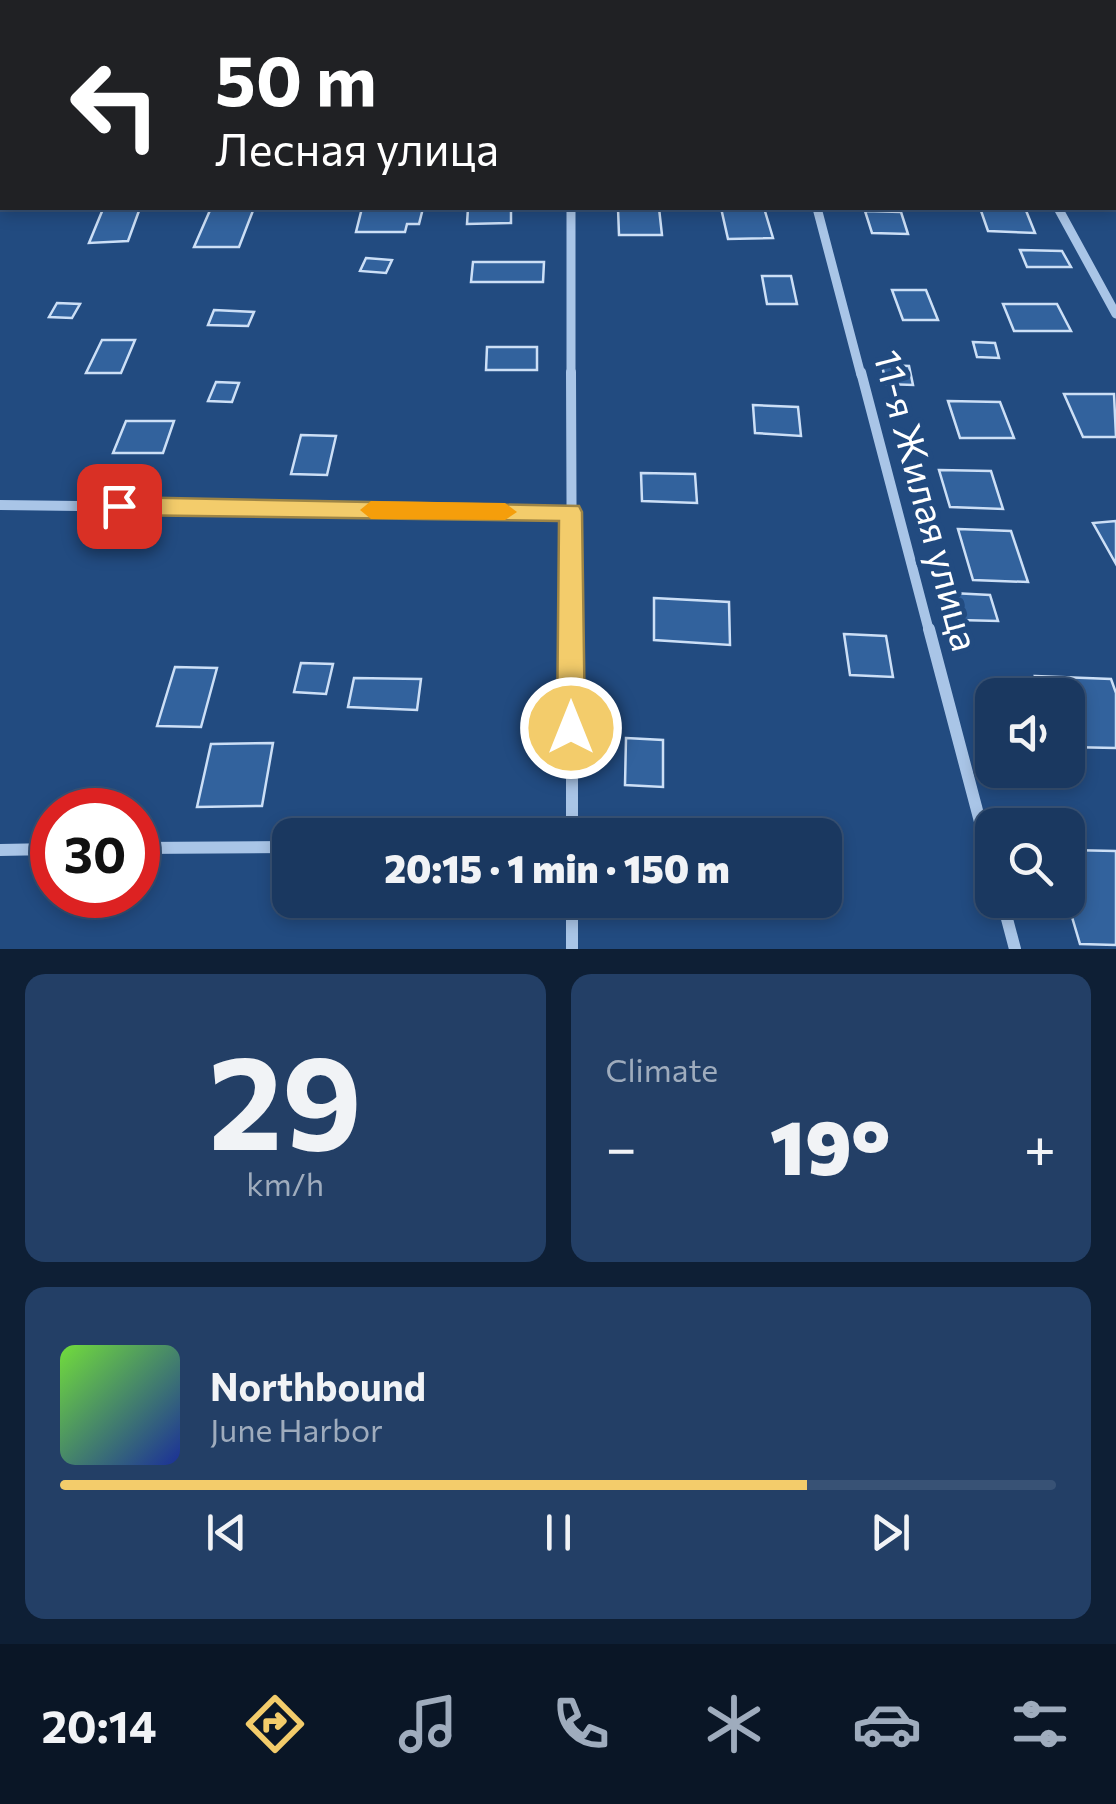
<!DOCTYPE html>
<meta charset="utf-8">
<style>
body{margin:0;font-family:Commissioner,sans-serif;background:#233f66;color:#f1f3f6;height:100vh;display:flex;flex-direction:column;font-size:38px;white-space:nowrap}
*{box-sizing:border-box;margin:0}
p{font-size:32px;color:#9facbd}
.icon{flex:none;width:55px;height:55px;fill:none;stroke:currentColor;stroke-width:2;stroke-linecap:round;stroke-linejoin:round}
.map{position:relative;height:949px;overflow:hidden}
.side{display:flex;flex-direction:column;gap:25px;padding:25px;background:#0e1f35;flex:1}
.side>*{flex:none}
.guide{position:absolute;left:0px;top:0px;width:1118px;height:210px;box-shadow:0 5px 15px #0003,0 0 0 2px #385275;background:#202124;color:#fff;overflow:hidden}
.buttons{position:absolute;left:975px;top:678px;display:grid;gap:20px}
.buttons a{display:grid;place-items:center;width:110px;height:110px;border-radius:20px;background:#1a3860;box-shadow:0 5px 15px #0003,0 0 0 2px #385275;font-size:50px}
.speed{position:absolute;left:30px;top:788px;display:flex;gap:20px;font-size:50px;font-weight:700;text-align:center}
.speed>*{display:grid;place-content:center;width:130px;height:130px;border-radius:50%;background:#1a3860;box-shadow:0 5px 15px #0003,0 0 0 2px #385275;line-height:1}
.speed .limit{border:15px solid #d22;background:#fff;color:#111}
.pin{position:absolute;display:grid;place-items:center;width:85px;height:85px;color:#fff;margin:-42px;border-radius:20px;box-shadow:0 5px 15px #0006}
.me{position:absolute;width:110px;margin:-55px;rotate:0deg;stroke-linejoin:round;filter:drop-shadow(0 0 8px #0008)}
.turn{display:flex;align-items:center;gap:35px;height:210px;padding:0 50px;font-size:45px}
.turn .icon{width:130px;height:130px;stroke-width:2.5}
.turn b{display:block;font-size:70px;line-height:85px}
.big{font-size:75px;font-weight:800;line-height:1.1}
.side .widget{flex:1;display:flex;flex-direction:column;justify-content:center;gap:15px;min-width:0;padding:0 35px;border-radius:20px;background:#233f66}
.side .dial{align-items:center;gap:0}
.dial b{font-size:130px;line-height:1}
.song{display:flex;align-items:center;gap:30px}
.cover{width:120px;height:120px;border-radius:15px;background:linear-gradient(135deg,hsl(100 70% 55%),hsl(230 70% 35%))}
.played{height:10px;border-radius:5px;background:linear-gradient(90deg,#f3cc6b 75%,#385275 75%)}
.keys{display:flex;justify-content:space-around;direction:ltr}
.heat{display:flex;justify-content:space-between;align-items:center;font-size:55px;direction:ltr}
.side .tiles{flex:1;display:grid;gap:25px;grid-template-columns:1fr 1fr}
.widget:last-child{grid-column:span 2}
.trip{position:absolute;left:272px;top:818px;width:570px;height:100px;border-radius:20px;background:#1a3860;box-shadow:0 5px 15px #0003,0 0 0 2px #385275;font-weight:800;line-height:100px;text-align:center}
.menu{display:flex;height:160px;justify-content:space-around;align-items:center;background:#0a1626;color:#9facbd}
.menu .icon{width:70px;height:70px}
.menu .selected{color:#f3cc6b}
.menu b{font-size:45px;color:#f1f3f6}
.map>svg:first-child{display:block}
.building{fill:#32629d;stroke:#ccdff6;stroke-width:2.5}
.lines{fill:none;stroke-linecap:round;stroke-linejoin:round}
.minor-far2{stroke:#a9c5e7;stroke-width:9}
.minor-far1{stroke:#a9c5e7;stroke-width:10}
.minor{stroke:#a9c5e7;stroke-width:12}
.route{fill:#f3cc6b;stroke:#9e8546;stroke-width:2.5}
.slow{fill:#f59e0b}
.labels{text-anchor:middle;dominant-baseline:central;stroke-width:10;stroke-linejoin:round;paint-order:stroke}
.street-label{font-size:38px;fill:#fff;stroke:#224b80}
</style>
<div class="map">
<svg width="1116" height="949" viewBox="0 0 1116 949">
<rect width="100%" height="100%" fill="#224b80"/>
<g class="building">
<path d="M 140,208 L 128,241 L 89,243 L 103,209 Z"/>
<path d="M 211,208 L 254,208 L 239,247 L 194,247 Z"/>
<path d="M 362,208 L 423,208 L 419,224 L 407,224 L 405,232 L 356,232 Z"/>
<path d="M 468,208 L 511,208 L 511,223 L 467,224 Z"/>
<path d="M 618,208 L 659,208 L 662,235 L 619,235 Z"/>
<path d="M 721,208 L 764,208 L 773,238 L 728,239 Z"/>
<path d="M 980,208 L 1025,208 L 1035,233 L 988,231 Z"/>
<path d="M 865,211 L 901,212 L 908,234 L 872,233 Z"/>
<path d="M 1020,250 L 1062,251 L 1071,267 L 1027,267 Z"/>
<path d="M 366,258 L 392,260 L 386,273 L 360,271 Z"/>
<path d="M 473,262 L 544,262 L 543,282 L 471,282 Z"/>
<path d="M 762,276 L 791,276 L 797,304 L 767,304 Z"/>
<path d="M 892,290 L 926,290 L 938,320 L 903,320 Z"/>
<path d="M 57,303 L 80,304 L 72,318 L 49,317 Z"/>
<path d="M 1003,304 L 1057,304 L 1071,331 L 1014,331 Z"/>
<path d="M 214,310 L 254,312 L 248,326 L 208,325 Z"/>
<path d="M 102,340 L 135,340 L 121,373 L 86,373 Z"/>
<path d="M 973,342 L 995,343 L 999,358 L 977,357 Z"/>
<path d="M 487,347 L 537,347 L 537,370 L 486,370 Z"/>
<path d="M 882,365 L 909,366 L 913,385 L 886,384 Z"/>
<path d="M 216,382 L 239,383 L 232,402 L 208,401 Z"/>
<path d="M 1064,394 L 1114,394 L 1116,437 L 1083,437 Z"/>
<path d="M 948,401 L 1000,402 L 1014,438 L 960,438 Z"/>
<path d="M 753,405 L 798,407 L 801,436 L 755,433 Z"/>
<path d="M 126,421 L 174,421 L 163,453 L 113,453 Z"/>
<path d="M 301,435 L 336,436 L 327,475 L 291,474 Z"/>
<path d="M 939,470 L 991,471 L 1003,509 L 950,507 Z"/>
<path d="M 641,473 L 695,474 L 697,503 L 642,501 Z"/>
<path d="M 1116,521 L 1116,564 L 1093,523 Z"/>
<path d="M 958,529 L 1011,531 L 1028,582 L 973,580 Z"/>
<path d="M 952,593 L 990,595 L 998,621 L 959,620 Z"/>
<path d="M 654,598 L 729,602 L 730,645 L 654,640 Z"/>
<path d="M 844,634 L 886,636 L 893,677 L 850,675 Z"/>
<path d="M 301,663 L 333,664 L 326,694 L 294,692 Z"/>
<path d="M 175,667 L 217,668 L 201,727 L 157,726 Z"/>
<path d="M 1035,676 L 1111,679 L 1116,693 L 1116,748 L 1068,747 L 1068,695 L 1041,695 Z"/>
<path d="M 354,678 L 421,679 L 417,710 L 348,707 Z"/>
<path d="M 626,738 L 663,740 L 663,787 L 625,785 Z"/>
<path d="M 273,743 L 262,806 L 197,807 L 211,744 Z"/>
<path d="M 1068,850 L 1116,851 L 1116,945 L 1080,944 L 1067,900 Z"/>
</g>
<g class="lines">
<g class="minor-far2">
<path d="M 571,208 L 571,375"/>
<path d="M 817,208 L 861,375"/>
<path d="M 1058,208 L 1116,314"/>
</g>
<g class="minor-far1">
<path d="M 571,372 L 572,631"/>
<path d="M 861,372 L 929,631"/>
<path d="M 0,505 L 570,512"/>
</g>
<g class="minor">
<path d="M 572,629 L 572,835"/>
<path d="M 929,629 L 992,867"/>
<path d="M 138,848 L 290,847"/>
<path d="M 0,850 L 52,849"/>
<path d="M 572,900 L 572,949"/>
<path d="M 1002,900 L 1015,949"/>
</g>
</g>
<path class="route" d="M 119,497 L 579,506 L 582,512 L 585,728 L 581,736 L 571,740 L 561,736 L 557,728 L 559,521 L 119,515 L 107,506 Z"/>
<path class="slow" d="M 371,501 L 505,503 L 517,512 L 505,520 L 371,519 L 360,510 Z"/>
<g class="labels">
<g class="street-label">
<text transform="translate(928 500) rotate(75)">11-я Жилая улица</text>
</g>
</g>
</svg>
<div class="buttons">
<a><svg class="icon" aria-label="sound" viewBox="0 0 24 24"><path d="M4 9h4l5-4v14l-5-4H4zM17 9q2 3 0 6"/></svg></a>
<a><svg class="icon" aria-label="search" viewBox="0 0 24 24"><circle cx="10" cy="10" r="6"/><path d="M15 15l6 6"/></svg></a>
</div>
<div class="speed"><div class="limit">30</div></div>
<div class="pin" style="left:119px;top:506px;background:#d93025"><svg class="icon" aria-label="arrive" viewBox="0 0 24 24"><path d="M6 21V4h12l-3 4 3 4H6"/></svg></div>
<svg class="me" style="left:571px;top:728px" viewBox="-20 -20 40 40"><circle r="17" fill="#f3cc6b" stroke="#fff" stroke-width="3"/><path d="M0-11L8 9 0 5-8 9z" fill="#fff"/></svg>
<div class="trip">20:15 · 1 min · 150 m</div>
<div class="guide">
<div class="turn"><svg class="icon" aria-label="left" viewBox="0 0 24 24"><path d="M17 20v-9H6M10 6l-5 5 5 5"/></svg><div><b>50 m</b>Лесная улица</div></div>
</div>
</div>
<section class="side">
<div class="tiles">
<div class="widget dial"><b>29</b><p>km/h</p></div>
<div class="widget"><p>Climate</p>
<div class="heat"><a>−</a><b class="big">19°</b><a>+</a></div>
</div>
<div class="widget">
<div class="song"><i class="cover"></i><div><b>Northbound</b><p>June Harbor</p></div></div>
<div class="played"></div>
<div class="keys"><svg class="icon" aria-label="previous" viewBox="0 0 24 24"><path d="M18 5L8 12l10 7zM5 5v14"/></svg><svg class="icon" aria-label="pause" viewBox="0 0 24 24"><path d="M8 5v14M16 5v14"/></svg><svg class="icon" aria-label="next" viewBox="0 0 24 24"><path d="M6 5l10 7-10 7zM19 5v14"/></svg></div>
</div>
</div>
</section>
<nav class="menu">
<b>20:14</b>
<svg class="icon selected" aria-label="directions" viewBox="0 0 24 24"><path d="M12 3l9 9-9 9-9-9zM9 14v-3h6M13 9l2 2-2 2"/></svg>
<svg class="icon" aria-label="music" viewBox="0 0 24 24"><path d="M9 18V5l10-2v13"/><circle cx="6" cy="18" r="3"/><circle cx="16" cy="16" r="3"/></svg>
<svg class="icon" aria-label="phone" viewBox="0 0 24 24"><path d="M5 4h4l2 5-3 2q2 4 5 5l2-3 5 2v4C11 20 4 13 5 4z"/></svg>
<svg class="icon" aria-label="climate" viewBox="0 0 24 24"><path d="M12 3v18M4 7l16 10M4 17L20 7"/></svg>
<svg class="icon" aria-label="car" viewBox="0 0 24 24"><path d="M5 17H2v-5l4-1 3-4h7l3 4 3 1v5h-3M9 17h6M6 11h13"/><circle cx="7" cy="17" r="2"/><circle cx="17" cy="17" r="2"/></svg>
<svg class="icon" aria-label="filters" viewBox="0 0 24 24"><path d="M4 7h16M4 17h16"/><circle cx="9" cy="7" r="2"/><circle cx="15" cy="17" r="2"/></svg>
</nav>
